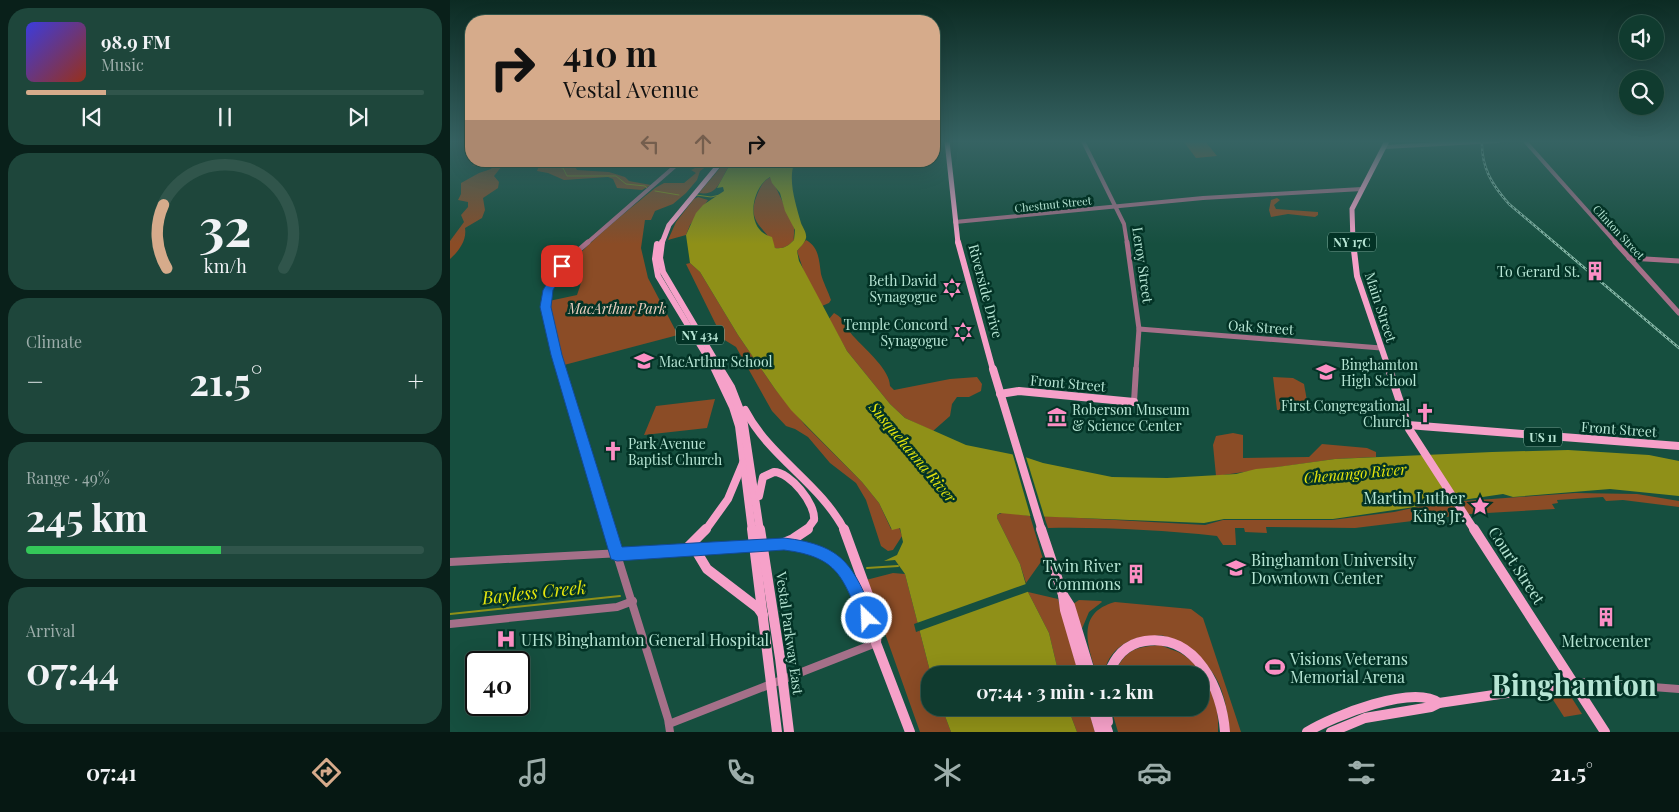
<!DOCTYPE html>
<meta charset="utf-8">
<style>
body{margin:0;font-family:"Playfair Display",serif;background:#1e463b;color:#f1f3f6;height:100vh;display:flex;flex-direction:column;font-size:19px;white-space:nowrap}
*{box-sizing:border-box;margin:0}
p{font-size:16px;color:#9cadaa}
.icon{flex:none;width:28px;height:28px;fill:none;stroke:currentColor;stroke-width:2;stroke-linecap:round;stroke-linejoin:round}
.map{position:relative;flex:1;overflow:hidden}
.drawer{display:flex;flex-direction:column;gap:8px;padding:8px;background:#09201a;width:450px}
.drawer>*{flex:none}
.banner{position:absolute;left:15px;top:15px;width:475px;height:152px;border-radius:20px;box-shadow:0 5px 20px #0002,0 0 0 1px #30554b;background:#d6ab8b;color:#111;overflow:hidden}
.fabs{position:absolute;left:1169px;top:15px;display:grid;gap:10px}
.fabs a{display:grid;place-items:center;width:45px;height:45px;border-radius:50%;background:#103b2f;box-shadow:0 5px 20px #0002,0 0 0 1px #30554b;font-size:25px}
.speed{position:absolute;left:15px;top:651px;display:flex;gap:10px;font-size:25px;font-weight:700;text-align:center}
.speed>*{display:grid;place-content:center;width:65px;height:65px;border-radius:50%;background:#103b2f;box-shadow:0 5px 20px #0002,0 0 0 1px #30554b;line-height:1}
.speed .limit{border:2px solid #111;border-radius:8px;background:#fff;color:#111}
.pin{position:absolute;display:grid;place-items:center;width:42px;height:42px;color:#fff;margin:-21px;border-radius:10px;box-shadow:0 2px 8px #0006}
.me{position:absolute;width:55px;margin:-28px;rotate:336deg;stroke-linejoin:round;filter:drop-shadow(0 0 4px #0008)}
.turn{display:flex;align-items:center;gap:18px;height:105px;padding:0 15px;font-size:22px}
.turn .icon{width:65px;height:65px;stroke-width:2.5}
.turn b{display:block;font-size:35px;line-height:42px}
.lanes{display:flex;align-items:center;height:48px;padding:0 15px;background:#0003;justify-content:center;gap:25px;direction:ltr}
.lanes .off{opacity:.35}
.big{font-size:38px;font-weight:700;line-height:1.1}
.drawer .card{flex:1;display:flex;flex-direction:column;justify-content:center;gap:8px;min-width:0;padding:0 18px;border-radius:20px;background:#1e463b}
.drawer .dial{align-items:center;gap:0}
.dial svg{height:130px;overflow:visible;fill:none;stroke:#30554b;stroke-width:7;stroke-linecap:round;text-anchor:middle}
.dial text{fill:#f1f3f6;stroke:none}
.song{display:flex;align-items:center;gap:15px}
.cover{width:60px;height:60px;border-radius:8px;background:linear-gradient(135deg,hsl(240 70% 55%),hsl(10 70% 35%))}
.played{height:5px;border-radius:2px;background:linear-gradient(90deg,#d6ab8b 20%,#30554b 20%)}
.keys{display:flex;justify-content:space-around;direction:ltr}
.heat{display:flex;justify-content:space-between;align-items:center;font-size:28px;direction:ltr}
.charge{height:8px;border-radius:4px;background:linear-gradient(90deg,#34c759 49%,#30554b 0)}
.trip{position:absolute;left:471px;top:666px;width:288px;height:50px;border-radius:20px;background:#103b2f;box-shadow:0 5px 20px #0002,0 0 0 1px #30554b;font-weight:700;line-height:50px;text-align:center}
.menu{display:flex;height:80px;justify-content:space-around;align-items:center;background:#061813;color:#9cadaa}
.menu .icon{width:35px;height:35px}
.menu .active{color:#d6ab8b}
.menu b{font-size:22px;color:#f1f3f6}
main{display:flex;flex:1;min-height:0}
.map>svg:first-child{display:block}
.green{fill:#8b4c26}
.water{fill:#8f9018;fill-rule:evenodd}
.pier{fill:#164f3f}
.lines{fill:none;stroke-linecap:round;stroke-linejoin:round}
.stream-far1{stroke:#8f9018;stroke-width:1}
.stream{stroke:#8f9018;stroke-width:2}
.minor-far3{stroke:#a57089;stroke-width:4}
.minor-far2{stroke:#a57089;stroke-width:5}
.minor-far1{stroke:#a57089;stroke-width:6}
.minor{stroke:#a57089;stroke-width:8}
.major-far3{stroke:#f6a1c9;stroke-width:5}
.major-far2{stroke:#f6a1c9;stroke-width:6}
.major-far1{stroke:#f6a1c9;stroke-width:8}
.major{stroke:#f6a1c9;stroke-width:10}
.rail-casing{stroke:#85b7a7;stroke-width:2.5}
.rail{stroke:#033326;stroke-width:1;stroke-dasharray:2.5;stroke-linecap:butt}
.minor-bridge{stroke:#a57089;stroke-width:8}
.route{fill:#1a73e8;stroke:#114b97}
.labels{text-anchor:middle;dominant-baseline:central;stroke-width:5;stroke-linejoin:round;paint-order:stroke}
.far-street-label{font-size:11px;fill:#b6e5d4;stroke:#033326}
.shield{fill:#033326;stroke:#80b0a0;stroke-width:1}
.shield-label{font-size:12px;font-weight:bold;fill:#b6e5d4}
.street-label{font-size:14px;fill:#b6e5d4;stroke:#033326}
.poi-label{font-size:14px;fill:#b6e5d4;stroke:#033326;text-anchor:end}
.park-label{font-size:14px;font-style:italic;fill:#ecd0c0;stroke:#033326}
.water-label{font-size:15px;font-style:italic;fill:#e5e60d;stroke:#033326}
.near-poi-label{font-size:16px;fill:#b6e5d4;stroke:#033326;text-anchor:start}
.near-street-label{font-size:16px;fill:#b6e5d4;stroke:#033326}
.near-water-label{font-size:18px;font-style:italic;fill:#e5e60d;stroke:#033326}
.near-town-label{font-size:29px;font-weight:bold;fill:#b6e5d4;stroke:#033326}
</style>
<main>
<section class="drawer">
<div class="card">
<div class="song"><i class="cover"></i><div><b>98.9 FM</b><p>Music</p></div></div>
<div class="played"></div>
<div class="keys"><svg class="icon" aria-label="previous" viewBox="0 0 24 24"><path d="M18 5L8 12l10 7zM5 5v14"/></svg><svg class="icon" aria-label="pause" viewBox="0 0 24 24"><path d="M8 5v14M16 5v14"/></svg><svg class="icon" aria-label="next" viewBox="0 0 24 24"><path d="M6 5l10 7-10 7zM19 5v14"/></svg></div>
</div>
<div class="card dial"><svg viewBox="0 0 100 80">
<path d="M14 69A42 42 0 1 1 86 69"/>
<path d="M14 69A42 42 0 0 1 12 30" stroke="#d6ab8b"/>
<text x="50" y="56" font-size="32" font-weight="700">32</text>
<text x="50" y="72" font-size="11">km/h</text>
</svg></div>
<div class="card"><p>Climate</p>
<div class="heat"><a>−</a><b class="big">21.5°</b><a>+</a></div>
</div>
<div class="card"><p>Range · 49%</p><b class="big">245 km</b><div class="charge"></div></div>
<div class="card"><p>Arrival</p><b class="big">07:44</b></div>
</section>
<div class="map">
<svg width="1229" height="732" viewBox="0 0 1229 732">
<rect width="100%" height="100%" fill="#164f3f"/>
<g class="green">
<path d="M 733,141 L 755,141 L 767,156 L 746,158 Z"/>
<path d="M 37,161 L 56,161 L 44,176 L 49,182 L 48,188 L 33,198 L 35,210 L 32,218 L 15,228 C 17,240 9,251 0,259 L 0,241 L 14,222 L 11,215 L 18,207 L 18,202 L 8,200 L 11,194 L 11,183 L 29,173 L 41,169 L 44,164 L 21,166 Z"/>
<path d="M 91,161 L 122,161 L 127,170 L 159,172 L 175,177 L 179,181 L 201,185 L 192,190 L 167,188 L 163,179 L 158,177 L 114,180 L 98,173 L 87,171 Z"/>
<path d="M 259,161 L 264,161 L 250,171 L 247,180 L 236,193 L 223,204 L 205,211 L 201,220 L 195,220 L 191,248 L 198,278 L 228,335 L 114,365 L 99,301 L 127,295 L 131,283 L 107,286 C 109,264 185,205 205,188 L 214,183 L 234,183 L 246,173 L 241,170 Z"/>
<path d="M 276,161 L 283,161 C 271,173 271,197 249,193 Z"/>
<path d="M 321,177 C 328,193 338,211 344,228 C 345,232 343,236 344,240 C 338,246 334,249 325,248 C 317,227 295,224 307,195 C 310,188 313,180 321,177 Z"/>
<path d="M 248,197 L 258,200 L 240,225 L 236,235 L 218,240 L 226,222 L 244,199 Z"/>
<path d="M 827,198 L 830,200 L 824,205 L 826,209 L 868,212 L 868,215 L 865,217 L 838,214 L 821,217 L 819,210 L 821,200 Z"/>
<path d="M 356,240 C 369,247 369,260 371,274 C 373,282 378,291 381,300 L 379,303 L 372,306 L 354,272 L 347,251 Z"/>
<path d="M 240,263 L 250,272 L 288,335 L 325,389 L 355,425 L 412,482 L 429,503 L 441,529 L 449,527 L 452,536 L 443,550 L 438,551 L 431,546 L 416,500 L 406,483 L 380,463 L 358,437 L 345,429 L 336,426 L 322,411 L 286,347 L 273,339 L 236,264 Z"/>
<path d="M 384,313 C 396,319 396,330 406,339 C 416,350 440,370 440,386 L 444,390 L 500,379 L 527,377 L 532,384 L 531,391 L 519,397 L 507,397 L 502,404 L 500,416 L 483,431 L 455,418 L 440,404 L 397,351 L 379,319 Z"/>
<path d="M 823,377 L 843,378 L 854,384 L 859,412 L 827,410 Z"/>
<path d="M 265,399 L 257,428 L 194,435 L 206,406 Z"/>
<path d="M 783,433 L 793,435 L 793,458 L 859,457 L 872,444 L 917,448 L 926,452 L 926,457 L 885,459 L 766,476 L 763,445 L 766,436 Z"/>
<path d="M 1125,493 L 1187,494 L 1229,501 L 1229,507 L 1173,500 L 1156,501 L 1153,497 L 1107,500 L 1108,503 L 1102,504 L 1105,509 L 1020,514 L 905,528 L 816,527 L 817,533 L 795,532 L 794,528 L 785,528 L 786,545 L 773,545 L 767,536 C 711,530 654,527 598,528 L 594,516 L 755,525 L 773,520 L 882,520 L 944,512 L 986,503 Z"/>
<path d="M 554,512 L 580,516 L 593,559 L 576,583 L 570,564 L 547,518 L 547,515 Z"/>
<path d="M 443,573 L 455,574 L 481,675 L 480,708 L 492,708 L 501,732 L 470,732 L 416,580 Z"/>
<path d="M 578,592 L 608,599 L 629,675 L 609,675 L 599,633 Z"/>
<path d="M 629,600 L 651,601 L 652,602 L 639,612 L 631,631 L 623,604 Z"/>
<path d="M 665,602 L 741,609 L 753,618 L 791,732 L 779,732 C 778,708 773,683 756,664 C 752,660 720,638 714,636 C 711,635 706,636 703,636 C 679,636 657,650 654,675 L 647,675 C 638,646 625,613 665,602 Z"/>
<path d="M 710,645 C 716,648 725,650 732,654 C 758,670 770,703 768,732 L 668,732 L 661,708 L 750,708 L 750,675 L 663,675 C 676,651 682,647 710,645 Z"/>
<path d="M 1118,692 L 1132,714 L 1114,717 L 1100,695 Z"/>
<path d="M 618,708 L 638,708 L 645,732 L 627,732 Z"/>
</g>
<g class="water">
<path d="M 283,161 L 345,161 C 337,179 346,205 351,223 C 353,228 357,233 356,238 C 355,243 350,247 347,251 L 349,261 L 397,351 L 440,404 L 455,418 L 516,445 L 575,457 L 593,463 L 662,477 L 717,478 L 786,474 L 806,469 L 827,467 L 885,459 L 1042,452 L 1118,450 L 1199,455 L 1229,461 L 1229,496 L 1160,489 L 1063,497 L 1053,494 L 883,519 L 774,519 L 754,523 L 580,516 L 550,513 L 547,515 L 547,518 L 570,564 L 578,592 L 599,633 L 609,675 L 481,675 L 455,574 L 445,560 L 434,561 L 447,555 L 453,542 L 450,528 L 442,530 L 429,503 L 412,482 L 341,410 L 325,389 L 288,335 L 250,272 L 240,263 L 236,235 L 246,213 L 253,205 L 274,191 L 273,187 L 267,188 L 279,166 ZM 320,177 L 322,183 L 330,193 L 335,211 L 345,230 L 344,240 C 338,246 334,249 325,248 L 322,237 C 295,231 300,188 320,177 Z"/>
<path d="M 492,708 L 618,708 L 627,732 L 501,732 Z"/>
</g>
<g class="pier">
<path d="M 562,452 L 575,454 L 595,519 L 581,518 Z"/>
<path d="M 576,584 L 580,591 L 466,632 L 464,624 Z"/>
</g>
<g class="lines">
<g class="stream-far1">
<path d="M 95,161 L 102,166 L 113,168 L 117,176 L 166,176 L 176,184 L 195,186 L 197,188"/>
<path d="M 205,191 L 229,195"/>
<path d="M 246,195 L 261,197 L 274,194"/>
</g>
<g class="stream">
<path d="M 417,568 L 448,566"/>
<path d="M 0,614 L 170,596"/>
</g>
<g class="minor-far3">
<path d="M 633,141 L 674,224 L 677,243"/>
<path d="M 1075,141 L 1166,243"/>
<path d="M 934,147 L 1048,141"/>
<path d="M 505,222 L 753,198 L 912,189"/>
<path d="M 137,243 L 231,161"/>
</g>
<g class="minor-far2">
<path d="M 677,242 L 689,329 L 686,370"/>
<path d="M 1165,242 L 1229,313"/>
<path d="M 1179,258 L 1229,261"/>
<path d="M 689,329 L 931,348"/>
<path d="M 111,370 L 95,307 C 95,280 119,258 138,242"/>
</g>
<g class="minor-far1">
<path d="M 111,369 L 160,531"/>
<path d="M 684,402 L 686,369"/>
</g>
<g class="minor">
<path d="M 159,529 L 218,719 L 220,732"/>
<path d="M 0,562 L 285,547"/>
<path d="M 0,624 L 167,607 L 183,601"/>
<path d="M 1125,683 L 1137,682 L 1229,689"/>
<path d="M 219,724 L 426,643 C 423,630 417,618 412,606 C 395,567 381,549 336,544"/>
</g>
<g class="major-far3">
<path d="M 497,141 L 508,243"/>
<path d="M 212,243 L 219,225 L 272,161"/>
<path d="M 903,243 L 902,209 L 937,141"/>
</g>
<g class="major-far2">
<path d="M 212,242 L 210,258 L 213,272 L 271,370"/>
<path d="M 508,242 L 543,370"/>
<path d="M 903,242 L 907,276 L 939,370"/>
<path d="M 207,244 L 205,259 L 208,276 L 265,370"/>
</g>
<g class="major-far1">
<path d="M 265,369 L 283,407 L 289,426 L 302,531"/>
<path d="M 270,369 L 281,387 L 293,418 L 310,531"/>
<path d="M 543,369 L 592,531"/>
<path d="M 939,369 L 959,429 L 1025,531"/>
<path d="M 550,394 L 569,391 L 684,402"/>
<path d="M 295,410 C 320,458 370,483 395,531"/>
<path d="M 958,425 L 1229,446"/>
<path d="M 309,496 L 313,477 L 324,472 C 340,472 366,504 364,520 L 356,531"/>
<path d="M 255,531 L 278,499 L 293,463"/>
</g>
<g class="major">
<path d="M 302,529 L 327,732"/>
<path d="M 310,529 L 330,658 L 339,732"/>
<path d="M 394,529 L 425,614 L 427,629 L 426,643 L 460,732"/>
<path d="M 591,529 L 613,595 L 620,606 L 641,675"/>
<path d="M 1024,529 L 1155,732"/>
<path d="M 331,544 L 343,539 L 358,529"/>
<path d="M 236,549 L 256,529"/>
<path d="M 245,549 L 257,569 L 308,608 L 313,615"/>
<path d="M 613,595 L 615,610 L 634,675"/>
<path d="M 658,675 C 665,657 675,644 695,641 C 746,633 772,689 775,732"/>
<path d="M 643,708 L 650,732"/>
<path d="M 650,708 L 658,732"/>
<path d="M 656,708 L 658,722"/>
<path d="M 857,732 C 883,716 963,684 989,703"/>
<path d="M 881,732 L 915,718 L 981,707 L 989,703 L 1125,683"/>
</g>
<defs>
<path id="rail" d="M 1032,141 C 1031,167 1042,185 1059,204 L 1229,348"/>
</defs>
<use href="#rail" class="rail-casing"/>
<use href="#rail" class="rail"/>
<path class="minor-bridge" d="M 285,547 L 331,544"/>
</g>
<linearGradient id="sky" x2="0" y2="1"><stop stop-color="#0c2b23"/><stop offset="0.58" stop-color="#366363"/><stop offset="1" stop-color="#366363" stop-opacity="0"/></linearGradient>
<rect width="1229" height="244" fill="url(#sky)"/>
<path class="route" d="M 112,263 L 117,266 L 103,290 L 101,307 L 112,355 L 172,547 L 334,538 C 395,545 403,566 425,618 L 423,623 L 417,625 L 412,623 C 392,577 389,557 334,550 L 167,561 L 161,559 L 101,355 L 90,307 L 93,290 L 109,264 Z"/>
<defs>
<symbol id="building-bare" viewBox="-9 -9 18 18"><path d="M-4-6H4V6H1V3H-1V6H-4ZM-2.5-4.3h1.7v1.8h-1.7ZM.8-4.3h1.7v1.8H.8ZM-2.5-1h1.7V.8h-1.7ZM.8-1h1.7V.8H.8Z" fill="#fb8fc4" stroke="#033326" stroke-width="2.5" paint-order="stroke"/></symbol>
<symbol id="synagogue-bare" viewBox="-9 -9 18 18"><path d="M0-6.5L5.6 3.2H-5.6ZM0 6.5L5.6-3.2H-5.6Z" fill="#fb8fc4" stroke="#033326" stroke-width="2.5" paint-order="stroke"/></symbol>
<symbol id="school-bare" viewBox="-9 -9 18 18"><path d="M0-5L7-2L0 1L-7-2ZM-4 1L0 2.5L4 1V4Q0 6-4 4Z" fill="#fb8fc4" stroke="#033326" stroke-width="2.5" paint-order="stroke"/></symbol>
<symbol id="church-bare" viewBox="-9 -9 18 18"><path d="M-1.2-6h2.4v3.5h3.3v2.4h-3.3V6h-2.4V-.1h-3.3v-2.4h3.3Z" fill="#fb8fc4" stroke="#033326" stroke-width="2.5" paint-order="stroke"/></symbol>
<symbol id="museum-bare" viewBox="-9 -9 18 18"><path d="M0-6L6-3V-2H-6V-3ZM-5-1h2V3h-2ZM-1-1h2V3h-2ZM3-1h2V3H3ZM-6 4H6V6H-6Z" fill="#fb8fc4" stroke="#033326" stroke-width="2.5" paint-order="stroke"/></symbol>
<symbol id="sight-bare" viewBox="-9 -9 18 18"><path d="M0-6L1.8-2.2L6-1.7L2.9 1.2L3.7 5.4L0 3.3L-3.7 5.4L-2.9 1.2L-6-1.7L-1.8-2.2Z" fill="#fb8fc4" stroke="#033326" stroke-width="2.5" paint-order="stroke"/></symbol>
<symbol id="university-bare" viewBox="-9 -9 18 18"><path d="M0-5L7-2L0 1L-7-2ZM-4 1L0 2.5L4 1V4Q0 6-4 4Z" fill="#fb8fc4" stroke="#033326" stroke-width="2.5" paint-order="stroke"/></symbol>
<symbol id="hospital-bare" viewBox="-9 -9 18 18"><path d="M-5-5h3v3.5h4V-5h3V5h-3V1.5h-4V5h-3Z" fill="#fb8fc4" stroke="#033326" stroke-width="2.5" paint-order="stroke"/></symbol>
<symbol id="stadium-bare" viewBox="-9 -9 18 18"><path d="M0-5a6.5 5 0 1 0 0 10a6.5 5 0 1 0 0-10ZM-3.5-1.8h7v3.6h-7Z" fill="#fb8fc4" stroke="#033326" stroke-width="2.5" paint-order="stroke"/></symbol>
</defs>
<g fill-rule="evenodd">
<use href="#building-bare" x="1131" y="257" width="28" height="28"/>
<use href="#synagogue-bare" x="488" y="274" width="28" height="28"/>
<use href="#synagogue-bare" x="499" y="318" width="28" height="28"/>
<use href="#school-bare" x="180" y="347" width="28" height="28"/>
<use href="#school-bare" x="862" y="358" width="28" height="28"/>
<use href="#church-bare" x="961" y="399" width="28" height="28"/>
<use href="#museum-bare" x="593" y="403" width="28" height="28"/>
<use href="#church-bare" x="149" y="437" width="28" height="28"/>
<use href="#sight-bare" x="1016" y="492" width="28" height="28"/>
<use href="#university-bare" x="772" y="554" width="28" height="28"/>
<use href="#building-bare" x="672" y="560" width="28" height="28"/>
<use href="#building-bare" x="1142" y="603" width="28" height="28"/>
<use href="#hospital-bare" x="42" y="625" width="28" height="28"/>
<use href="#stadium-bare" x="811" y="653" width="28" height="28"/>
</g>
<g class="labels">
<g class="far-street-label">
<text transform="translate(603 204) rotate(-6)">Chestnut Street</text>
<text transform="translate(1169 232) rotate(47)">Clinton Street</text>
</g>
<g class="shield">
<rect x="878" y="232.5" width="48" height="19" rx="4"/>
<rect x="226" y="325.5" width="48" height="19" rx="4"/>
<rect x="1074" y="427.5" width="38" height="19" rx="4"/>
</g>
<g class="shield-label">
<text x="902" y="242">NY 17C</text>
<text x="250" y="335">NY 434</text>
<text x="1093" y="437">US 11</text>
</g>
<g class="street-label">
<text transform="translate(693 265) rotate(82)">Leroy Street</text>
<text transform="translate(536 291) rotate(75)">Riverside Drive</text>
<text transform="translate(931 307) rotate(72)">Main Street</text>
<text transform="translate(811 327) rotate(4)">Oak Street</text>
<text transform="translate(618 383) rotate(5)">Front Street</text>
<text transform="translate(1169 429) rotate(4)">Front Street</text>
<text transform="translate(340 633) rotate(82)">Vestal Parkway East</text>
</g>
<g class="poi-label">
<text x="1130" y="271">To Gerard St.</text>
<text x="487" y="280">Beth David<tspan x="487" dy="16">Synagogue</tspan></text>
<text x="498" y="324">Temple Concord<tspan x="498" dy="16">Synagogue</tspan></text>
<text x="209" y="361" text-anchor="start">MacArthur School</text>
<text x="891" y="364" text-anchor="start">Binghamton<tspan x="891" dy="16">High School</tspan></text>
<text x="960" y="405">First Congregational<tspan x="960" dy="16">Church</tspan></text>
<text x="622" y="409" text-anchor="start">Roberson Museum<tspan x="622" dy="16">&amp; Science Center</tspan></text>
<text x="178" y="443" text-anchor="start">Park Avenue<tspan x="178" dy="16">Baptist Church</tspan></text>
</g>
<g class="park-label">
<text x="167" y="308">MacArthur Park</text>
</g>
<g class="water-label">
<text transform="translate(463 452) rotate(50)">Susquehanna River</text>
<text transform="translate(905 473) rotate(-5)">Chenango River</text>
</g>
<g class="near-poi-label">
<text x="1015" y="497" text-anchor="end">Martin Luther<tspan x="1015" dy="18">King Jr.</tspan></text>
<text x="801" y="559">Binghamton University<tspan x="801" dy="18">Downtown Center</tspan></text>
<text x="671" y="565" text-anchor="end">Twin River<tspan x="671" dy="18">Commons</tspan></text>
<text x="71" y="639">UHS Binghamton General Hospital</text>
<text x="1156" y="640" text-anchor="middle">Metrocenter</text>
<text x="840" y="658">Visions Veterans<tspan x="840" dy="18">Memorial Arena</tspan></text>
</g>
<g class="near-street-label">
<text transform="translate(1067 565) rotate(57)">Court Street</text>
</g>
<g class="near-water-label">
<text transform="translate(84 592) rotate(-6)">Bayless Creek</text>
</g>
<g class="near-town-label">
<text x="1124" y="684">Binghamton</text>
</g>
</g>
</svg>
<div class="fabs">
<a><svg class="icon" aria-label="sound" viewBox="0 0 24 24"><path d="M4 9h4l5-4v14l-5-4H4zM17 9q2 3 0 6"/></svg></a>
<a><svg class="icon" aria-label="search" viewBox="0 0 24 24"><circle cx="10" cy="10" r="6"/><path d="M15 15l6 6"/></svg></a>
</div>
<div class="speed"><div class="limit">40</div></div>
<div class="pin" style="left:112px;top:266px;background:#d93025"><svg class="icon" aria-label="arrive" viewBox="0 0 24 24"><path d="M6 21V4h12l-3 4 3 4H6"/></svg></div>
<svg class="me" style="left:417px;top:618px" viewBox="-20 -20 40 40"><circle r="17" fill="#1a73e8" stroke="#fff" stroke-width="3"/><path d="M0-11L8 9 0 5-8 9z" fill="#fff"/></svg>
<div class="trip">07:44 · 3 min · 1.2 km</div>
<div class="banner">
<div class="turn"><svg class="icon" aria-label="right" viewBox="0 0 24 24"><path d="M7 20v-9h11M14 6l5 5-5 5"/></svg><div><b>410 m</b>Vestal Avenue</div></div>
<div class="lanes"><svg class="icon off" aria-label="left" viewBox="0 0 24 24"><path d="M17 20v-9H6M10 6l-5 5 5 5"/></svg><svg class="icon off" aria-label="ahead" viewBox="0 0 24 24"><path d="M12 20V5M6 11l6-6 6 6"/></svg><svg class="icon" aria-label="right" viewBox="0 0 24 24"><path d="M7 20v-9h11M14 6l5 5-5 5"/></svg></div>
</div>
</div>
</main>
<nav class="menu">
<b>07:41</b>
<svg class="icon active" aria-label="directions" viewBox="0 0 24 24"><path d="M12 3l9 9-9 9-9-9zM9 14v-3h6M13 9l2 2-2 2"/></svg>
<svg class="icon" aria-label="music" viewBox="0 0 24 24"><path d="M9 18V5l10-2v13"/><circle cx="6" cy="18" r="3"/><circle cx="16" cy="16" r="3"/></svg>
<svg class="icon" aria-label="phone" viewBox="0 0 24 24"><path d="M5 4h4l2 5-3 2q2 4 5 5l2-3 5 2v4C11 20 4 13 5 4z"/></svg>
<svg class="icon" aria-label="climate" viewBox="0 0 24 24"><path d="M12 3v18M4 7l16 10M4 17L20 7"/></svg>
<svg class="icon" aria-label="car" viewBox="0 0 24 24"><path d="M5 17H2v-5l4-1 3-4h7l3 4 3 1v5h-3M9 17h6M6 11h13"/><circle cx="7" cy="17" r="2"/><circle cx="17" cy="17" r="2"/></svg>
<svg class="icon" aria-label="filters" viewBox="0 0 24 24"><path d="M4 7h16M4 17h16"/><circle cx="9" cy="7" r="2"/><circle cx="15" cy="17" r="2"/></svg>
<b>21.5°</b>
</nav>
